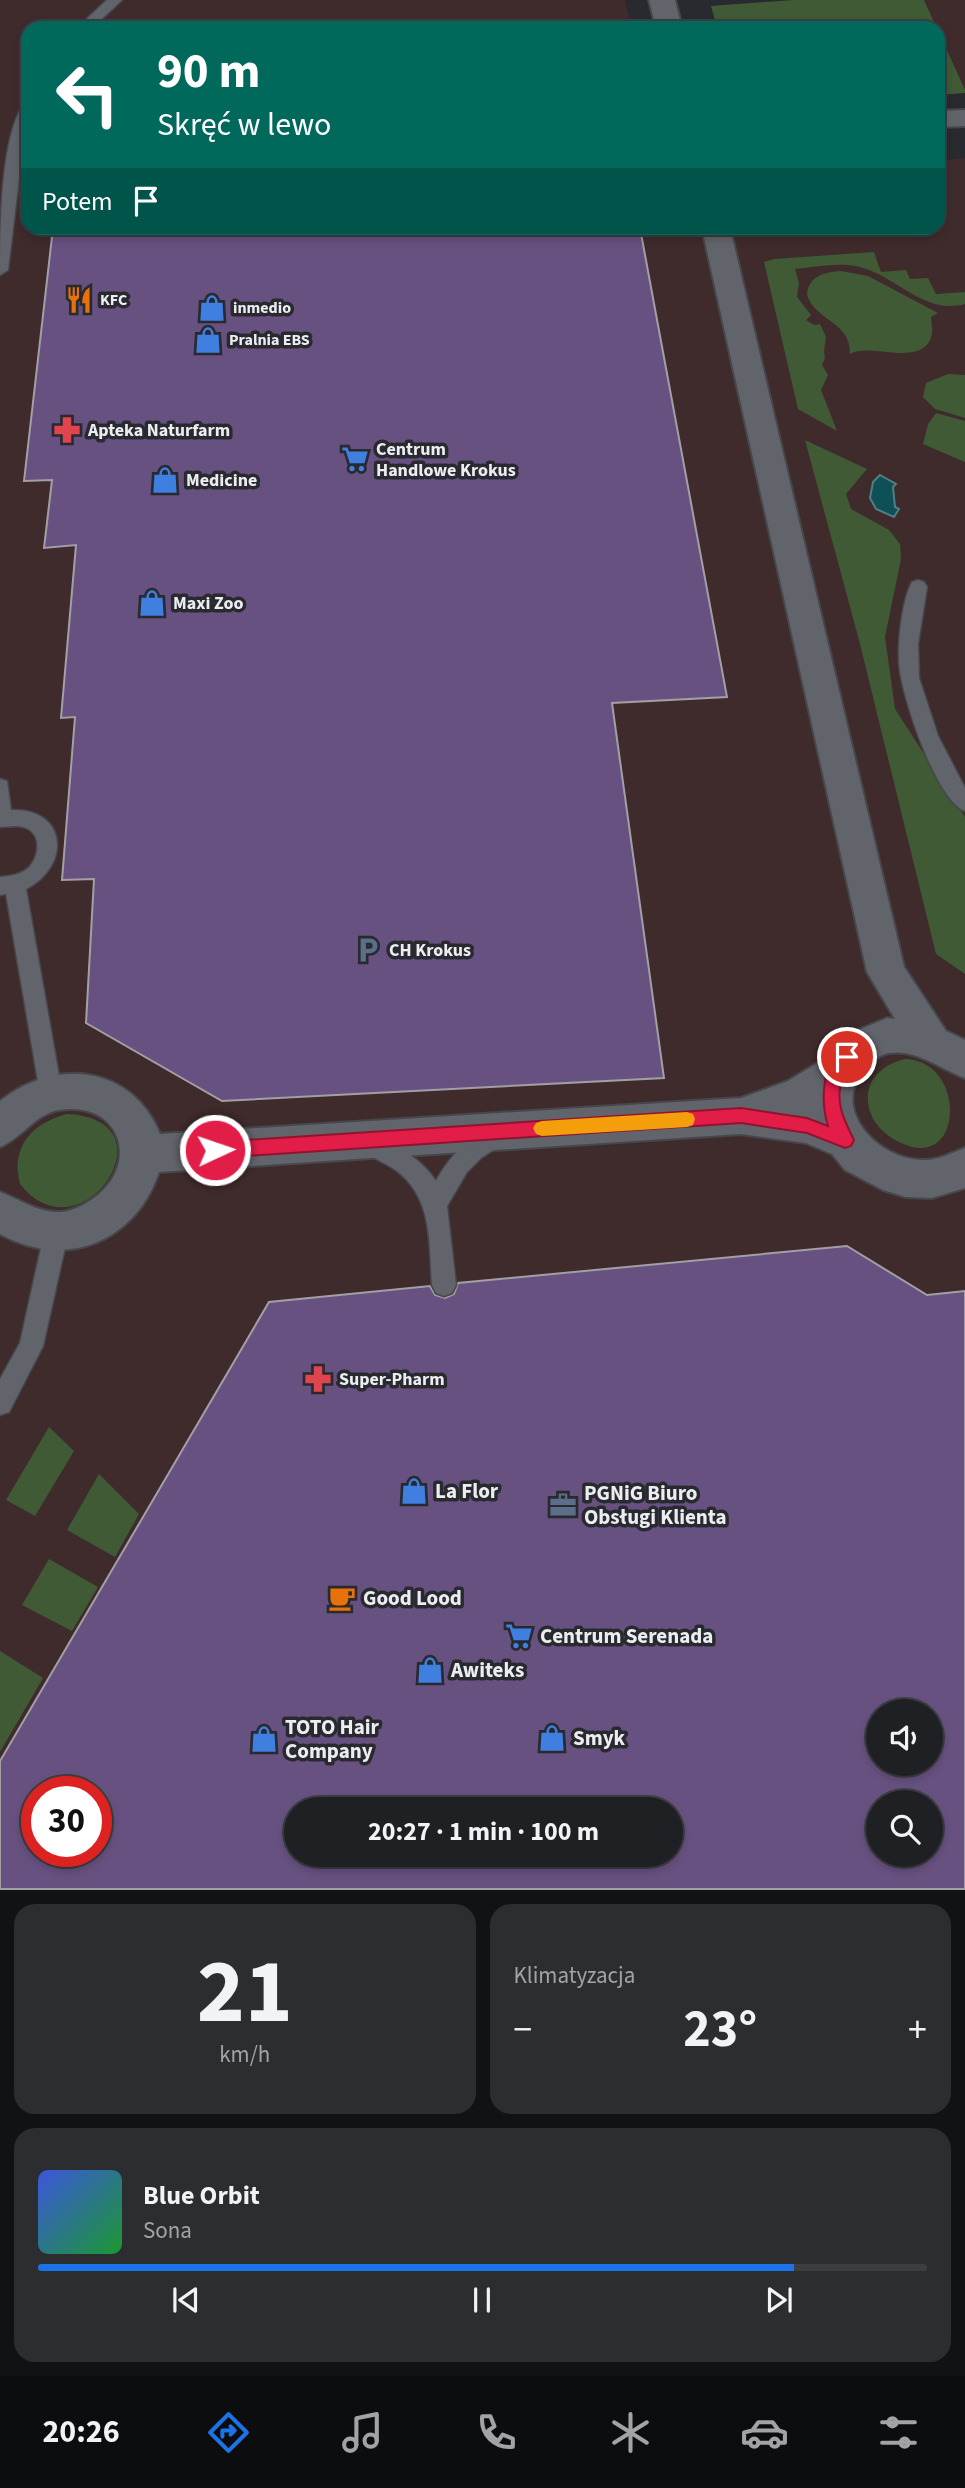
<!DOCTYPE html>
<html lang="pl">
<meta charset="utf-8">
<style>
body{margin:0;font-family:"Source Sans 3",sans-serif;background:#2b2d30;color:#f1f3f6;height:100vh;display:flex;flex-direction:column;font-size:26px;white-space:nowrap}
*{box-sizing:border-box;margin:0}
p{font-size:23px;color:#a1a3a6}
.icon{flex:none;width:38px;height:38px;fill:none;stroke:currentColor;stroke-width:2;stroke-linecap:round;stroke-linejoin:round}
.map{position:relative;height:1890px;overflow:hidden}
.side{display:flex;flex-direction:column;gap:14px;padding:14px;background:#101213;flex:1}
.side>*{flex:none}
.guide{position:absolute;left:21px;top:21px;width:924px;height:214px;border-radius:21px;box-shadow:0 4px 10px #0003,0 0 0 2px #3c3e41;background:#00695c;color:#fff;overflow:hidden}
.controls{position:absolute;left:866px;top:1699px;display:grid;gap:14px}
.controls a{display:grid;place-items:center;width:77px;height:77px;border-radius:50%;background:#1e2023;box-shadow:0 4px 10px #0003,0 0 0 2px #3c3e41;font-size:35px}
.speed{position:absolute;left:21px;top:1776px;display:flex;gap:14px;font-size:35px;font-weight:700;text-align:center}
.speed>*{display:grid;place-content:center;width:91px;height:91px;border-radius:50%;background:#1e2023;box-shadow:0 4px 10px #0003,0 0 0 2px #3c3e41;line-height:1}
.speed .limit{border:10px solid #d22;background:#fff;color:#111}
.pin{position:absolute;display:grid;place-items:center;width:60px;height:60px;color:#fff;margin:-30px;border:4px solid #fff;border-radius:50%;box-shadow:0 2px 7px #0007}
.me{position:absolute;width:77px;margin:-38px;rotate:87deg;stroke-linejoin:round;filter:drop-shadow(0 0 5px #0008)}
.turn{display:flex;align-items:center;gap:24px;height:147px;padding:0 21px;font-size:32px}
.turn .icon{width:91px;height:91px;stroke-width:2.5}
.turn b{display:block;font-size:49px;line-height:60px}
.then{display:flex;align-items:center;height:66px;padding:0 21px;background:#0003;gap:14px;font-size:26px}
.big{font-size:52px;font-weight:700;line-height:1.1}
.side .widget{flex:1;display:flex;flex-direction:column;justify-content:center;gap:10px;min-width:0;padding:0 24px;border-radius:21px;background:#2b2d30}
.side .dial{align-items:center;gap:0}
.dial b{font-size:91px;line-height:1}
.song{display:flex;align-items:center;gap:21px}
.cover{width:84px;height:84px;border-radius:10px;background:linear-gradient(135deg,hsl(230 70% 55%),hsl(130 70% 35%))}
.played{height:7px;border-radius:4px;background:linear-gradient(90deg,#1a73e8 85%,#3c3e41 85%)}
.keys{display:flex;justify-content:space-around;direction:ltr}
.heat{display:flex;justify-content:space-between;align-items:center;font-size:38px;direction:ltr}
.side .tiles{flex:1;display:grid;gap:14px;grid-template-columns:1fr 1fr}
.widget:last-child{grid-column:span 2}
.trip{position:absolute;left:284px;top:1797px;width:399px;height:70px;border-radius:35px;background:#1e2023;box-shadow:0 4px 10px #0003,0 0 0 2px #3c3e41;font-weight:700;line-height:70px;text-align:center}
.dock{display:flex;height:112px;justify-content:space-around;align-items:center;background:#0c0d0e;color:#a1a3a6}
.dock .icon{width:49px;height:49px}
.dock .on{color:#1a73e8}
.dock b{font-size:32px;color:#f1f3f6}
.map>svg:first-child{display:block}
.commercial{fill:#3f2b2c;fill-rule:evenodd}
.green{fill:#3f5a35}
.water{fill:#0e5056;stroke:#517f84;stroke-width:2}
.building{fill:#675180;stroke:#a29fa6;stroke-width:2;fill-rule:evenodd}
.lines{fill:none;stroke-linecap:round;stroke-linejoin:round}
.lane-casing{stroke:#46474b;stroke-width:3}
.street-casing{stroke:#46474b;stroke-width:4}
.lane{fill:#62646b;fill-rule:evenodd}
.street{fill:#62646b;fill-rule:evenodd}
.route{fill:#e11d48;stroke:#92132f;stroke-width:2}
.slow{fill:#f59e0b}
.labels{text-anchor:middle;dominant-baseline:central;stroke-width:7;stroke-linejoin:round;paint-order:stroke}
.far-poi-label{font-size:16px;font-weight:bold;fill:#ecedf1;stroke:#282a2f;text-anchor:start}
.poi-label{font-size:18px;font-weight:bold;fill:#ecedf1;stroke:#282a2f;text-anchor:start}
.near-poi-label{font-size:21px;font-weight:bold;fill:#ecedf1;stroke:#282a2f;text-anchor:start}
</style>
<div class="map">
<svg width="965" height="1890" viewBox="0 0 965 1890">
<rect width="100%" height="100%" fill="#282a2f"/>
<g class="commercial">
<path d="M 0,0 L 625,0 L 631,28 L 28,28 L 28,228 L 938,228 L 938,160 L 965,158 L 965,1889 L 0,1890 ZM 878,1712 L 931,1712 L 931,1764 L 878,1764 ZM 37,1792 L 96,1792 L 96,1852 L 37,1852 ZM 878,1802 L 931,1802 L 931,1855 L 878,1855 ZM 296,1810 L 670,1810 L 670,1855 L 296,1855 Z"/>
<path d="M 924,0 L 965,0 L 965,90 L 938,28 Z"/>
</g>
<g class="green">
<path d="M 793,0 L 924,0 L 937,28 L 717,28 L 711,6 Z"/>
<path d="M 938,30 L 965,90 L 965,93 L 938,95 Z"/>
<path d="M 874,252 L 881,272 L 906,270 L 910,279 L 928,278 L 936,294 L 965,292 L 965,304 C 924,315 898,277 860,267 C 839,262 817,267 795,269 L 799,283 L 797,297 L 811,315 L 806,320 L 814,325 L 820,324 L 826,337 L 824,351 L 825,358 L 822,365 L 828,375 L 821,390 L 837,431 L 798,409 L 764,262 L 774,259 Z"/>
<path d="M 841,271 L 868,276 L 938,313 L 931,317 C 931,322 933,328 932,334 C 924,370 869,341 850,354 C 851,321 815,321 807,295 C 808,276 825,272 841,271 Z"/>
<path d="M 948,374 L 965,375 L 965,418 L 935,409 L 923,397 L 926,383 Z"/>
<path d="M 936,413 L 965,421 L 965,462 L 923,444 L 928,424 Z"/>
<path d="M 805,440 L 867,469 L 846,494 L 851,509 L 889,530 L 900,544 L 901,559 L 885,637 L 895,709 L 965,817 L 965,974 L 936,954 L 860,644 Z"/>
<path d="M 905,1059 C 965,1060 965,1167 906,1145 C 892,1140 876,1128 871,1114 C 860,1085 879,1065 905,1059 Z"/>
<path d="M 67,1114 C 177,1119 81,1262 20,1184 C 10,1147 32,1123 67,1114 Z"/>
<path d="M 49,1427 L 74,1451 L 35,1516 L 6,1500 Z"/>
<path d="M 99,1474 L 139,1514 L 115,1557 L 67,1530 Z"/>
<path d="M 49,1559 L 98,1587 L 72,1631 L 22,1605 Z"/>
<path d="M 0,1651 L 43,1678 L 0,1752 Z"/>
</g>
<path class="water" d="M 880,475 L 896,484 L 893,487 L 895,507 L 899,509 L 894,517 L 876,509 L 870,498 L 873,482 Z"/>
<g class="building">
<path d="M 53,228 L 640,228 L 727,697 L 612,703 L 664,1078 L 222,1101 L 86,1023 L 94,879 L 62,880 L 75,717 L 61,718 L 76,545 L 44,548 L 52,480 L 24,481 Z"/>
<path d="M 847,1246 L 927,1295 L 965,1291 L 965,1889 L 0,1889 L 0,1761 L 269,1302 L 430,1286 L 435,1295 L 445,1298 L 454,1294 L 458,1283 ZM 878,1712 L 931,1712 L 931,1764 L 878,1764 ZM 37,1792 L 96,1792 L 96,1852 L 37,1852 ZM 878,1802 L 931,1802 L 931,1855 L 878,1855 ZM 296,1810 L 670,1810 L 670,1855 L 296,1855 Z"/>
</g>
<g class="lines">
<defs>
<g id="lane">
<path d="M 107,0 L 122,0 L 92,28 L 77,28 Z"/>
<path d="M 28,104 L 8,270 L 0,275 C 0,231 0,141 23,105 Z"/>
<path d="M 918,580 L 924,582 L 927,587 L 918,644 L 919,678 L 938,736 L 965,788 L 965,811 C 936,801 900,692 899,662 C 898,641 902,600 912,582 Z"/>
<path d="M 0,779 L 7,781 L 11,810 C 68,808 71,866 26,889 L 62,1093 L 59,1100 L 51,1103 L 43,1100 L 40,1093 L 6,894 L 0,895 L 0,877 C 10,876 19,875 27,869 C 40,858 43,832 23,827 C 16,825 7,827 0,827 Z"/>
<path d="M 493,1128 L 501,1131 L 504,1138 L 501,1145 L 481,1158 L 467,1172 L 447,1206 L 456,1285 L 452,1293 L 444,1296 L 436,1293 L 432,1285 C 429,1243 433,1199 397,1171 C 386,1162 369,1159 363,1146 L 366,1139 L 374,1136 C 398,1145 421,1159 436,1181 C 449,1157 467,1138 493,1128 Z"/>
<path d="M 56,1223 L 64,1226 L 68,1234 L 43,1346 L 9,1412 L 0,1415 L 0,1379 L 20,1343 L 44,1234 L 48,1226 Z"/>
</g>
<g id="street">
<path d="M 649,0 L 675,0 L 682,28 L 656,28 Z"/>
<path d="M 965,110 L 965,126 L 938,127 L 938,111 Z"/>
<path d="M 702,228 L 730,228 L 904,967 L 946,1031 L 965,1040 L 965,1078 C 940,1069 917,1049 889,1053 C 878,1055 870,1063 863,1071 C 830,1112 881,1161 924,1160 C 939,1160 951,1153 965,1148 L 965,1188 L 932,1198 L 906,1197 L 883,1190 L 845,1170 L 832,1154 L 806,1143 L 741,1134 L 159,1172 C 135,1243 65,1270 0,1234 L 0,1192 C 21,1200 38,1213 61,1212 C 72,1211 82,1206 91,1200 C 142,1166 122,1100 59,1110 C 35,1114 22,1138 0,1147 L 0,1101 C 55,1057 132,1065 160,1134 L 741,1098 L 788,1081 L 824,1059 L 844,1036 L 887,1018 L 895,1019 L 867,972 Z"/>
</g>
</defs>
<use href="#lane" class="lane-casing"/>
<use href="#street" class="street-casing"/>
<use href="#lane" class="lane"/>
<use href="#street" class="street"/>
</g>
<path class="route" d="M 847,1049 L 853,1051 L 856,1057 C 852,1063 847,1069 844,1076 C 833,1099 844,1120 854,1140 L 851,1146 L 845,1148 L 807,1133 L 741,1123 L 215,1158 L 209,1155 L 206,1150 L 209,1144 L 215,1142 L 741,1108 L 807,1118 L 828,1126 C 821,1103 820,1059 847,1049 Z"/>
<path class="slow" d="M 687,1112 L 693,1114 L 695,1119 L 693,1125 L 687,1127 L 542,1136 L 536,1134 L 533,1128 L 536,1123 L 542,1121 Z"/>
<defs>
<symbol id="restaurant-bare" viewBox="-9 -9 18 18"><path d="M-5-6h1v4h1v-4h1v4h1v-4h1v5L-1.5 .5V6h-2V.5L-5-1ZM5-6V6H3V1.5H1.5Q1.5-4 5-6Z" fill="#e8710a" stroke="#282a2f" stroke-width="2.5" paint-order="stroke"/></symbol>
<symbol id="shop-bare" viewBox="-9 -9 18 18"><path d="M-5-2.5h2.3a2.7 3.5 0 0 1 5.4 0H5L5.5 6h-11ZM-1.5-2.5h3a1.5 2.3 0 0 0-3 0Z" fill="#3f7fe0" stroke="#282a2f" stroke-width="2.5" paint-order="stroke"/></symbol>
<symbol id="pharmacy-bare" viewBox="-9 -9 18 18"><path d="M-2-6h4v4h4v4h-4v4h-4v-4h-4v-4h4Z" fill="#e0444e" stroke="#282a2f" stroke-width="2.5" paint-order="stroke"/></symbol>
<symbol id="supermarket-bare" viewBox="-9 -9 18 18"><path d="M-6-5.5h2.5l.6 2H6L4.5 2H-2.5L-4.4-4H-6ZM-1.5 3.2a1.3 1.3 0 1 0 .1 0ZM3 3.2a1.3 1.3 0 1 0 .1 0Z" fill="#3f7fe0" stroke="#282a2f" stroke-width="2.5" paint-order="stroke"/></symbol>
<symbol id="parking-bare" viewBox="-9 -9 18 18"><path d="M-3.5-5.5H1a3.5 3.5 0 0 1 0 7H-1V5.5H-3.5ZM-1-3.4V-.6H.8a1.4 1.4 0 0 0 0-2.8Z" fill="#5c6f8a" stroke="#282a2f" stroke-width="2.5" paint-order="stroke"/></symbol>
<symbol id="office-bare" viewBox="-9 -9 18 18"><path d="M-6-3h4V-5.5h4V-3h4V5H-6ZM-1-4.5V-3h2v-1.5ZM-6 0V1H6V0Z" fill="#5c6f8a" stroke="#282a2f" stroke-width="2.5" paint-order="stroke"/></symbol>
<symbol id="cafe-bare" viewBox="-9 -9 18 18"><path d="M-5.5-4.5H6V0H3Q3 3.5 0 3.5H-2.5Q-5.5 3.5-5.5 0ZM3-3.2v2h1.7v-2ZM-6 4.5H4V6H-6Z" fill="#e8710a" stroke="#282a2f" stroke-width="2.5" paint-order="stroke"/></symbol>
</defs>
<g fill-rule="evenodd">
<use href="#restaurant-bare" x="60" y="281" width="38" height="38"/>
<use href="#shop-bare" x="193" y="289" width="38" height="38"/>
<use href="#shop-bare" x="189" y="321" width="38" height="38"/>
<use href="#pharmacy-bare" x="48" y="411" width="38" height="38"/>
<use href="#supermarket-bare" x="336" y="440" width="38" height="38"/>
<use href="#shop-bare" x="146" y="461" width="38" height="38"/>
<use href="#shop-bare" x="133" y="584" width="38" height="38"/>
<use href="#parking-bare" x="349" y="931" width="38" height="38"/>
<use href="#pharmacy-bare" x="299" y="1360" width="38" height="38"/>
<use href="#shop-bare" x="395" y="1472" width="38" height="38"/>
<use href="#office-bare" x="544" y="1486" width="38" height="38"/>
<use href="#cafe-bare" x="323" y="1579" width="38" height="38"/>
<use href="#supermarket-bare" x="500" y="1617" width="38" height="38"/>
<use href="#shop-bare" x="411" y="1651" width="38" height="38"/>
<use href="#shop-bare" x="533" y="1719" width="38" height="38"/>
<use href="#shop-bare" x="245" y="1720" width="38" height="38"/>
</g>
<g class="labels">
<g class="far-poi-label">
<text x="100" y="300">KFC</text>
<text x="233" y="308">inmedio</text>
<text x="229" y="340">Pralnia EBS</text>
</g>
<g class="poi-label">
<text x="88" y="430">Apteka Naturfarm</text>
<text x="376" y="449">Centrum<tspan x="376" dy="21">Handlowe Krokus</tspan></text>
<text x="186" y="480">Medicine</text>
<text x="173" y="603">Maxi Zoo</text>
<text x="389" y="950">CH Krokus</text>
<text x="339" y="1379">Super-Pharm</text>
</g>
<g class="near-poi-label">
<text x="435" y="1491">La Flor</text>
<text x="584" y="1493">PGNiG Biuro<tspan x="584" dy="24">Obsługi Klienta</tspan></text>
<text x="363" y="1598">Good Lood</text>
<text x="540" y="1636">Centrum Serenada</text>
<text x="451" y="1670">Awiteks</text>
<text x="285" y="1727">TOTO Hair<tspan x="285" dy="24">Company</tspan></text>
<text x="573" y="1738">Smyk</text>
</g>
</g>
</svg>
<div class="controls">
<a><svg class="icon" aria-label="sound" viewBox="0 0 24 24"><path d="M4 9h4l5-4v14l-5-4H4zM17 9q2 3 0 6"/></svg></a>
<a><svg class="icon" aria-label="search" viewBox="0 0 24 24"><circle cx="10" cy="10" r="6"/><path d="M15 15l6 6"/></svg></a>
</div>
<div class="speed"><div class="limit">30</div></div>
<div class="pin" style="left:847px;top:1057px;background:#d93025"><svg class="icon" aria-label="arrive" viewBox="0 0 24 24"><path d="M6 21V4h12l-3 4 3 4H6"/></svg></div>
<svg class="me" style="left:215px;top:1150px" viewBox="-20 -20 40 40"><circle r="17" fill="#e11d48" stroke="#fff" stroke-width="3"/><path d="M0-11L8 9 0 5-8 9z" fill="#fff"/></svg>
<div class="trip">20:27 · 1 min · 100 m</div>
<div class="guide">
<div class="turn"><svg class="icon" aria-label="left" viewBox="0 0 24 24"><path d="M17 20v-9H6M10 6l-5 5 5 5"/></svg><div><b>90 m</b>Skręć w lewo</div></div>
<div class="then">Potem<svg class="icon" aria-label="arrive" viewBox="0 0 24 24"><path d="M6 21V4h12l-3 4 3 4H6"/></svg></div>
</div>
</div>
<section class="side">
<div class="tiles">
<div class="widget dial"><b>21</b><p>km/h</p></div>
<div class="widget"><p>Klimatyzacja</p>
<div class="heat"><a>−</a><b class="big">23°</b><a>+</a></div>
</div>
<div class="widget">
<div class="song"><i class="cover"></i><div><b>Blue Orbit</b><p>Sona</p></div></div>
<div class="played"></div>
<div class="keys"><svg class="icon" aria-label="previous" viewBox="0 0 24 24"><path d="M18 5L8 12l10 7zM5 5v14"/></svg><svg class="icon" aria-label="pause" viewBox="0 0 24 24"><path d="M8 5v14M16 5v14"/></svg><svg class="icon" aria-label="next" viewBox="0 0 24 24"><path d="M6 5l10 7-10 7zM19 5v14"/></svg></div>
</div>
</div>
</section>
<nav class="dock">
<b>20:26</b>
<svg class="icon on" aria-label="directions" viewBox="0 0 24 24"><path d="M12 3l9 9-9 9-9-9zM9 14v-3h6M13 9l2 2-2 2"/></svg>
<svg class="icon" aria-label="music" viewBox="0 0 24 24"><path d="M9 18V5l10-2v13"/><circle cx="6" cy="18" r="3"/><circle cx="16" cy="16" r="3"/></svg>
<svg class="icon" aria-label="phone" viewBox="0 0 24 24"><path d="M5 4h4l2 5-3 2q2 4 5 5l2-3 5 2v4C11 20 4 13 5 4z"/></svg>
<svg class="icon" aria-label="climate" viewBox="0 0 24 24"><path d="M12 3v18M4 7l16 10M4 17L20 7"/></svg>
<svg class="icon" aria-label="car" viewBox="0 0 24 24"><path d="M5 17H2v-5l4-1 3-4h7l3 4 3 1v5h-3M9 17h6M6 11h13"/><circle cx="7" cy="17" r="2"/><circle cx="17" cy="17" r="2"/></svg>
<svg class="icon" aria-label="filters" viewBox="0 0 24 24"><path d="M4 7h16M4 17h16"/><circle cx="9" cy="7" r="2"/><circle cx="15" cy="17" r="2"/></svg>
</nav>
